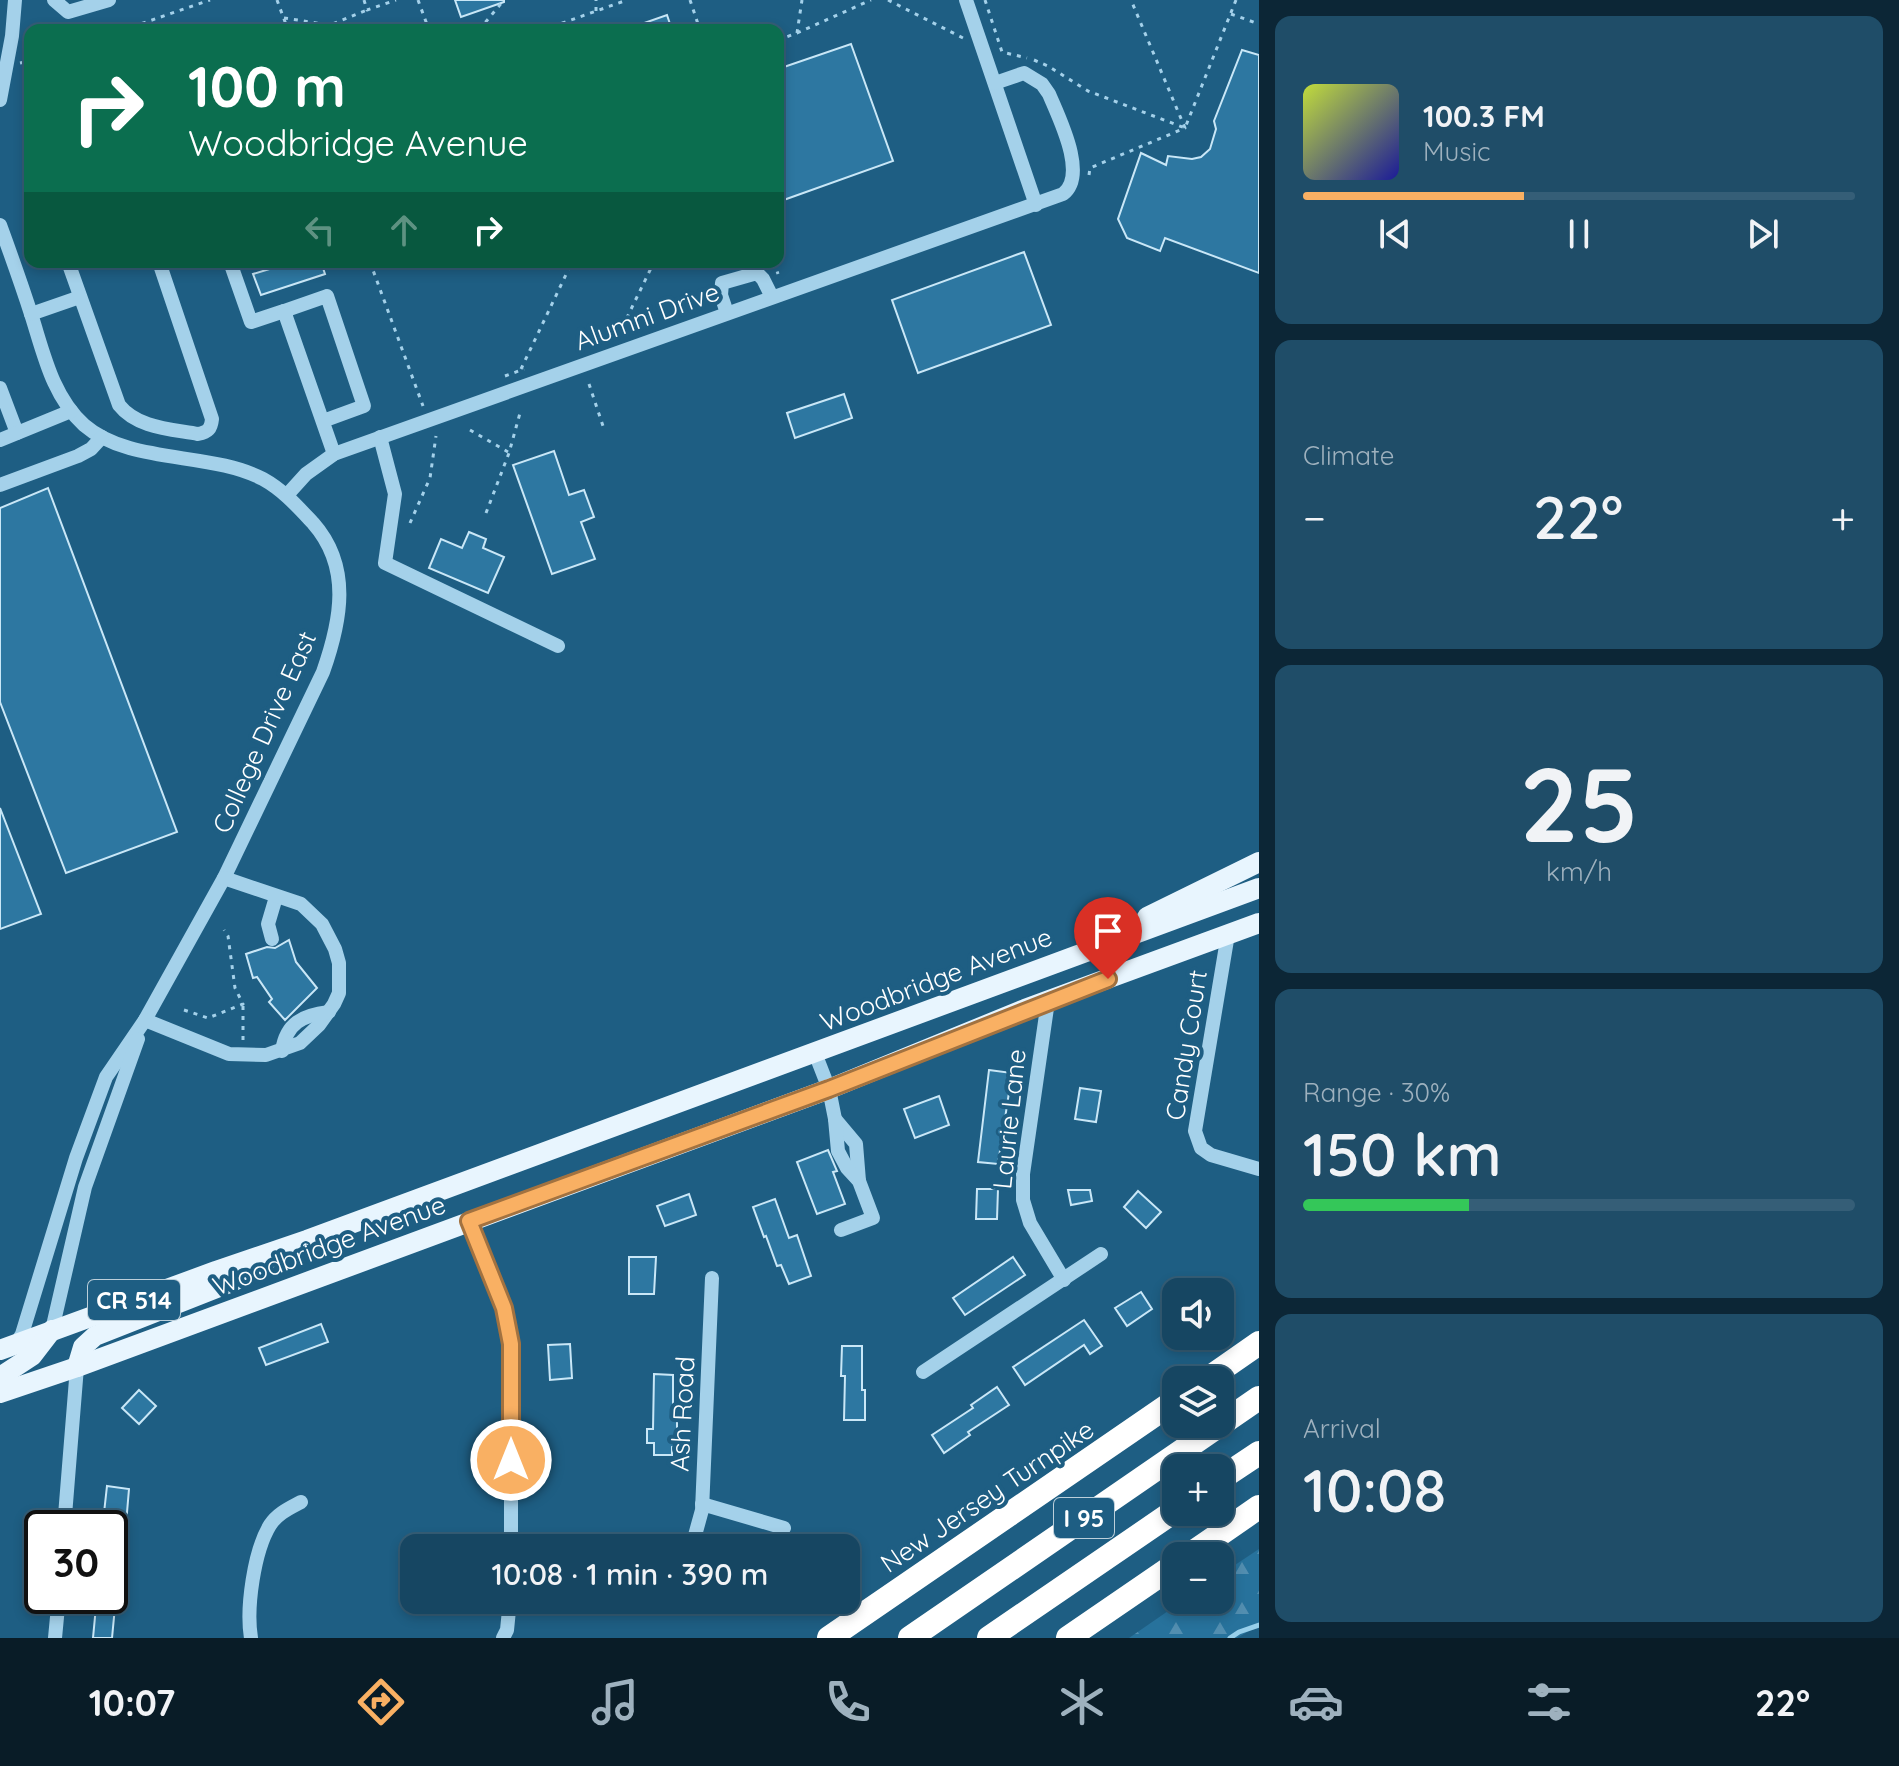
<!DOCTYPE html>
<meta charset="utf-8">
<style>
body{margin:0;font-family:Quicksand,sans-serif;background:#1f4d68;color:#f1f3f6;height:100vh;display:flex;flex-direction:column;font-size:30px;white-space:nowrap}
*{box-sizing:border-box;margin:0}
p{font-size:26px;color:#9eb1be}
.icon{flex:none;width:44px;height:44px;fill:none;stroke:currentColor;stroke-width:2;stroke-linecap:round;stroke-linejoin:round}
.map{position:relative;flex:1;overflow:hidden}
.side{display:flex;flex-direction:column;gap:16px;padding:16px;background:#0c2636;width:640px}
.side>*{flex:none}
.top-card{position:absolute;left:24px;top:24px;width:760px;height:244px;border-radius:16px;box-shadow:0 4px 12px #0003,0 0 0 2px #355e77;background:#0b6e4f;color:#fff;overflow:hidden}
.fabs{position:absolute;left:1162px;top:1278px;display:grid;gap:16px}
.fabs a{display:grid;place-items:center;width:72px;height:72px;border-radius:16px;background:#164662;box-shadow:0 4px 12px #0003,0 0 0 2px #355e77;font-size:40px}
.speed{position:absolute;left:24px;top:1510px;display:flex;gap:16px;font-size:40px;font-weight:700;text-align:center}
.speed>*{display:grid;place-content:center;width:104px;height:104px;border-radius:50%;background:#164662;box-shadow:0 4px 12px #0003,0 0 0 2px #355e77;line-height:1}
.speed .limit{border:4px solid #111;border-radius:12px;background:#fff;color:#111}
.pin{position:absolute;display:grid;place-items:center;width:68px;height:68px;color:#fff;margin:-82px -34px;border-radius:50% 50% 50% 0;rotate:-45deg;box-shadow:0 0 8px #0007}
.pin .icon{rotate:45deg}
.me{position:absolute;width:88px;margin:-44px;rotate:0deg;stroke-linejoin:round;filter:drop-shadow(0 0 6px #0008)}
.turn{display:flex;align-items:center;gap:28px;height:168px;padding:0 32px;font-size:36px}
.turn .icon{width:104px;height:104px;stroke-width:2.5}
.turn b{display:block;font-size:56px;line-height:68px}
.lanes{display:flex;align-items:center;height:76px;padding:0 32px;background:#0003;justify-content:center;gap:40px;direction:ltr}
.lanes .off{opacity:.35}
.big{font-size:60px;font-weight:600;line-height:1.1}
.side .card{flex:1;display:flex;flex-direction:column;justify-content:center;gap:12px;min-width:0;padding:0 28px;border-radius:16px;background:#1f4d68}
.side .dial{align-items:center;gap:0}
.dial b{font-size:104px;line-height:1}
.song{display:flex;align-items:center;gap:24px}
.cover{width:96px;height:96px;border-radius:12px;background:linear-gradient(135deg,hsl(70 70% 55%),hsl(240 70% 35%))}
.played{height:8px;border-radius:4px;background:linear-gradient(90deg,#f9b063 40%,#355e77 40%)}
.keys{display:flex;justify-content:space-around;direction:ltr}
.heat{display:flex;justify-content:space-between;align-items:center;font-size:44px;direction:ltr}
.charge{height:12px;border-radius:6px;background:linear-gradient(90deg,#34c759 30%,#355e77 0)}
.trip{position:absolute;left:400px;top:1534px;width:460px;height:80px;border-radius:16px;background:#164662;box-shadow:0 4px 12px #0003,0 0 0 2px #355e77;font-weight:600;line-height:80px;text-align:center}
.tabs{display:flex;height:128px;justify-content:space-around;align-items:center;background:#091c27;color:#9eb1be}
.tabs .icon{width:56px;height:56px}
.tabs .selected{color:#f9b063}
.tabs b{font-size:36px;color:#f1f3f6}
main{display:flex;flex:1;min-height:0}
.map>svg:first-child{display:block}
.forest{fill:url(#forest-firs)}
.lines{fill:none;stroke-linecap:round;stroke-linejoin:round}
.stream{stroke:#97cfeb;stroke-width:5}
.building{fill:#2d77a1;stroke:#c9e7f7;stroke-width:2}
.path{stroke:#a4d1ea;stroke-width:3;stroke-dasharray:4 6;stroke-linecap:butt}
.minor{stroke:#a4d1ea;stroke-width:14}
.major{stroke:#e8f5fe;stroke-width:20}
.highway{stroke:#fff;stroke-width:24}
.route-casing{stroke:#a27240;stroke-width:20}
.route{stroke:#f9b063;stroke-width:14}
.labels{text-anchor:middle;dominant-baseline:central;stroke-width:8;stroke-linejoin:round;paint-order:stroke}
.shield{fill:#1e5e83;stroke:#bccfda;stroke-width:2}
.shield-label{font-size:24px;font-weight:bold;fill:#fff}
.street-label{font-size:26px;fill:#fff;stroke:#1e5e83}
</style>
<main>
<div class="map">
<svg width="1259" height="1638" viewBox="0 0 1259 1638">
<defs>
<pattern id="forest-firs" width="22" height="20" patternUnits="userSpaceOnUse" patternTransform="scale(2)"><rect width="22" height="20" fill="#27729c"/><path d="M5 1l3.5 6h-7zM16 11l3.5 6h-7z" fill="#528eb0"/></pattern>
</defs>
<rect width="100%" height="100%" fill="#1e5e83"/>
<path class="forest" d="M 1259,1549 L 1259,1625 L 1237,1638 L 1129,1638 L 1184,1600 L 1220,1600 L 1220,1575 Z"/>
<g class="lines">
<path class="stream" d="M 1230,1638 L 1239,1632 L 1259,1625"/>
</g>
<g class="building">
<path d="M 455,0 L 504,0 L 504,2 L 461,17 Z"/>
<path d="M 667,15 L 672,30 L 630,30 L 630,28 Z"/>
<path d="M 851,44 L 893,161 L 778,202 L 778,69 Z"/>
<path d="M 1242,50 L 1259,55 L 1259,273 L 1165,238 L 1160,251 L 1127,238 L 1118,219 L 1141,153 L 1166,165 L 1168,156 L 1192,159 L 1201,157 L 1210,149 L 1216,129 L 1214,121 Z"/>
<path d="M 1024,252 L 1051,325 L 918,373 L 892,300 Z"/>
<path d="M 274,262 L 321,262 L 325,274 L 261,295 L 253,274 L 276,267 Z"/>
<path d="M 844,394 L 852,418 L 795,438 L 787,413 Z"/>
<path d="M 554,451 L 569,495 L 584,490 L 594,517 L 581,522 L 595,559 L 552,574 L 513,465 Z"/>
<path d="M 48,488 L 177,832 L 66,873 L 0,702 L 0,508 Z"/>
<path d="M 469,532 L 486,539 L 483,548 L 504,557 L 488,593 L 429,568 L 441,539 L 462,548 Z"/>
<path d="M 0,808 L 41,914 L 0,929 Z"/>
<path d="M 289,940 L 296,962 L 317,988 L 285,1020 L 269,1002 L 272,999 L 257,977 L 253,978 L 246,954 L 267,947 L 275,948 Z"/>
<path d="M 989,1070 L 1012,1073 L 998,1164 L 978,1162 Z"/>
<path d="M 1080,1088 L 1101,1091 L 1096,1122 L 1075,1119 Z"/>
<path d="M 939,1096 L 949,1125 L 915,1138 L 904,1109 Z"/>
<path d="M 828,1150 L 837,1171 L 833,1172 L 845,1204 L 817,1214 L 797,1162 Z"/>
<path d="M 977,1189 L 998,1189 L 997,1219 L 976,1219 Z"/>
<path d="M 1068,1190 L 1090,1190 L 1092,1201 L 1071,1205 Z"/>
<path d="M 1138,1191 L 1161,1212 L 1146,1228 L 1124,1207 Z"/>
<path d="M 689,1194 L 696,1215 L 665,1226 L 657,1206 Z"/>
<path d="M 775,1199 L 789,1238 L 797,1235 L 811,1276 L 789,1284 L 781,1265 L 777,1266 L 766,1236 L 764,1237 L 753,1207 Z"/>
<path d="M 629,1257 L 656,1257 L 654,1294 L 629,1294 Z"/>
<path d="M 1013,1257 L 1025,1275 L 965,1315 L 953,1298 Z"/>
<path d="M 1141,1292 L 1152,1309 L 1127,1326 L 1115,1308 Z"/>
<path d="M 1084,1320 L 1102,1346 L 1090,1354 L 1084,1345 L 1025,1385 L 1013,1367 Z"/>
<path d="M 321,1324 L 328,1342 L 266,1365 L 259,1348 Z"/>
<path d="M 570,1344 L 572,1378 L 550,1380 L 548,1345 Z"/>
<path d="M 842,1346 L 862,1346 L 862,1390 L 865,1390 L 865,1420 L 844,1420 L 845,1376 L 841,1376 Z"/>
<path d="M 654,1374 L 673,1375 L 673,1418 L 677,1418 L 677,1446 L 672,1447 L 672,1455 L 654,1455 L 654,1443 L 647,1443 L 647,1429 L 653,1429 Z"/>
<path d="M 997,1387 L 1009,1405 L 968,1432 L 970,1435 L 944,1453 L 932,1435 L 973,1408 L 971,1405 Z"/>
<path d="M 139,1390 L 156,1406 L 139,1424 L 122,1408 Z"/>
<path d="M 107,1486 L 129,1489 L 126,1524 L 103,1522 Z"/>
<path d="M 97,1596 L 116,1596 L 112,1638 L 93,1638 Z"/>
</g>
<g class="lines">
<g class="path">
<path d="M 277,0 L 288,30"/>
<path d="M 364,0 L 367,10 L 396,0"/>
<path d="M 418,0 L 429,30"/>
<path d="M 690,0 L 700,30"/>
<path d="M 888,0 L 963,38"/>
<path d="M 985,0 L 1002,52 L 1027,58"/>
<path d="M 596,11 L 596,0"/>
<path d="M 1231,14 L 1259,24"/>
<path d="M 284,18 L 330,25"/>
<path d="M 123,30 L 210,0"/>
<path d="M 326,30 L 330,25 L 367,10"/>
<path d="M 479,30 L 504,0"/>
<path d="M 543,30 L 627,0"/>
<path d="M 797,33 L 871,0"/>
<path d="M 778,40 L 797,33 L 802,0"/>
<path d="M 1034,60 L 1048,66 L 1088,91 L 1185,128 L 1236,0"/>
<path d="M 20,63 L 30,61"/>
<path d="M 1089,175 L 1090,168 L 1185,128 L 1131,0"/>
<path d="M 370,262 L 423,406"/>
<path d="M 669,262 L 685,267 L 701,262"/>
<path d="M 774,262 L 778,274"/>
<path d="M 618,336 L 654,262"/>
<path d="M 521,369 L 572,262"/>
<path d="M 505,376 L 524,369"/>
<path d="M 589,384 L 603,426"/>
<path d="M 470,430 L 508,452"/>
<path d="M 486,513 L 509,453 L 520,413"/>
<path d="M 410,523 L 430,478 L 436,436"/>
<path d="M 184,1010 L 208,1018 L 243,1004 L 235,988 L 228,936 L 224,930"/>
<path d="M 243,1040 L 243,1004"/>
</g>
<g class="minor">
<path d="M 54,0 L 68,12 L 109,0"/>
<path d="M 966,0 L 1036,205"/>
<path d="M 0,100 L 12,36 L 15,0"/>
<path d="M 0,225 C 11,255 22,286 32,317 C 44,355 53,397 84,425 C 130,465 210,451 263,479 C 283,490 297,506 313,523 C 352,567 341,621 323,672 L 224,878 L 145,1020 L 106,1077 L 76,1158 L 22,1334 L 16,1344"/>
<path d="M 68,262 L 119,405 C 137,428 171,429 198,434 C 208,432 211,429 212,419 L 159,262"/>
<path d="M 230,262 L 251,322 L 284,311"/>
<path d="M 727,313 L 721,295 L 722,283 L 757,273 L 763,279 L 772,297"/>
<path d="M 31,314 L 80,297"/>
<path d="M 0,388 L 17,433"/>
<path d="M 323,421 L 364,406 L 327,296 L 284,311 L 334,454"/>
<path d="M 380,437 L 395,494 L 385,563 L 558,646"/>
<path d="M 0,440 L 71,411"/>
<path d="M 0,485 L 78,456 L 91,449 L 102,437"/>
<path d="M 287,495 L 306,474 L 334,454 L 1063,194 C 1088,175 1059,118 1049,94 L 1042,84 L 1024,73 L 995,83"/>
<path d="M 1228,934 L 1195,1131 L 1201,1148 L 1211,1155 L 1259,1169"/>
<path d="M 272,939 L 268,924 L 276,897"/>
<path d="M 1048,1001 L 1023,1174 L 1023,1200 L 1030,1223 L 1064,1280"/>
<path d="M 145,1020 L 229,1054 L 266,1055 L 300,1043 L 319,1025 L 334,1004 L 339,993 L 339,963 L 335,949 L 322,924 L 301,904 L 224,878"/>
<path d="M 282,1051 C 286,1023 303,1015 329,1012"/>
<path d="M 815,1053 L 829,1089 L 835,1119 L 856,1144 L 859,1181"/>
<path d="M 835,1119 L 838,1151 L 847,1168 L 859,1181 L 873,1218 L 841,1230"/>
<path d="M 469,1221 L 504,1308 L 511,1344 L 511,1548"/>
<path d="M 52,1330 L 85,1187 L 138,1039"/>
<path d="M 923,1372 L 1101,1254"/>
<path d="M 702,1504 L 784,1528"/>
<path d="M 64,1528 L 77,1367"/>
<path d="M 687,1548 L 694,1539 L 702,1510 L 712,1278"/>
<path d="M 55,1638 L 59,1596"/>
<path d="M 251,1638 C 246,1608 254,1551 270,1525 C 278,1513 290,1508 301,1502"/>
<path d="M 503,1638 L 507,1630 L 510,1600"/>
</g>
<g class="major">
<path d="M 1147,917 L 1259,862"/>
<path d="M 0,1350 L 216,1271 L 307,1240 L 1259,888"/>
<path d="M 77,1367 L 83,1347 L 95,1336 L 232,1282 L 265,1263"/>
<path d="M 0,1377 L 32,1356 L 52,1330"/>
<path d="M 0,1393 L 77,1367 L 829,1089 L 1025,1009 L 1259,923"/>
</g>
<g class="highway">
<path d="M 1206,1380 L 1259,1343"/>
<path d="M 1220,1479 L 1259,1453"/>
<path d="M 1188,1556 L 1259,1507"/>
<path d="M 829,1638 L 1176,1400"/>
<path d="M 910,1638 L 1259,1398"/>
<path d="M 989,1638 L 1176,1510"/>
<path d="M 1068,1638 L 1176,1564"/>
</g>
</g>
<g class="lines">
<defs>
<path id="route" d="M 511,1460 L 511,1344 L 504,1308 L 469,1221 L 829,1089 L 1108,979"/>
</defs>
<use href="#route" class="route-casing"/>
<use href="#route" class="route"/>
</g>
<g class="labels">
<g class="shield">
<rect x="88" y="1280" width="92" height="40" rx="6"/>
<rect x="1054" y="1498" width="60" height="40" rx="6"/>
</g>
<g class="shield-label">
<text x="134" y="1300">CR 514</text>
<text x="1084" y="1518">I 95</text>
</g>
<g class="street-label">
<text transform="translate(647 316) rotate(-20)">Alumni Drive</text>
<text transform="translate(264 732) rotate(-66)">College Drive East</text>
<text transform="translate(936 979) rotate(-21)">Woodbridge Avenue</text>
<text transform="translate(1186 1045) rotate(-81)">Candy Court</text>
<text transform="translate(1009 1119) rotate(-84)">Laurie Lane</text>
<text transform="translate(329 1245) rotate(-20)">Woodbridge Avenue</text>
<text transform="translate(682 1414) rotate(-87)">Ash Road</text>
<text transform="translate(987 1496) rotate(-34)">New Jersey Turnpike</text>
</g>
</g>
</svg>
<div class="fabs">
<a><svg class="icon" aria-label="sound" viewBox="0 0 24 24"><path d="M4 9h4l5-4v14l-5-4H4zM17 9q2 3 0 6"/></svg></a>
<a><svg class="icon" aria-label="layers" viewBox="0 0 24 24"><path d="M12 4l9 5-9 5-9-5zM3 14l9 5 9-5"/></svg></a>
<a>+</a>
<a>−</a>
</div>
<div class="speed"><div class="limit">30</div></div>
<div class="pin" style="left:1108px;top:979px;background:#d93025"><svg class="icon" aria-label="arrive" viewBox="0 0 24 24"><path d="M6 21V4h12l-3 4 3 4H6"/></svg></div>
<svg class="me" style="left:511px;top:1460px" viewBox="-20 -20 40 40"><circle r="17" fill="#f9b063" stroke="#fff" stroke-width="3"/><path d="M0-11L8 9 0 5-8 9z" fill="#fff"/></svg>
<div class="trip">10:08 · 1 min · 390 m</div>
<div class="top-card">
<div class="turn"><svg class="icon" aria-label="right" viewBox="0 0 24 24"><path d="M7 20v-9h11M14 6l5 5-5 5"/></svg><div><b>100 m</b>Woodbridge Avenue</div></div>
<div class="lanes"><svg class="icon off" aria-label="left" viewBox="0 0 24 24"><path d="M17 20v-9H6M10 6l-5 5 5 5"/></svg><svg class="icon off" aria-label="ahead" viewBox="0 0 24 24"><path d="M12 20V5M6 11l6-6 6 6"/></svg><svg class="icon" aria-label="right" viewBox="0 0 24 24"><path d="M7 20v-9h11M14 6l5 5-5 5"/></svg></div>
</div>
</div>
<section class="side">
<div class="card">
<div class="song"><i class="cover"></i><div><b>100.3 FM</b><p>Music</p></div></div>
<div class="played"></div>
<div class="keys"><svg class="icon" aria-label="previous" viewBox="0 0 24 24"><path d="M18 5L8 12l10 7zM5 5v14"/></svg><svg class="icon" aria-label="pause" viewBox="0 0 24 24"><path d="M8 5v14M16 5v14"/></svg><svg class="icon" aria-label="next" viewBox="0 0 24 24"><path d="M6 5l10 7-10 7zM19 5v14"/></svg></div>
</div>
<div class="card"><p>Climate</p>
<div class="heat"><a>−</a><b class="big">22°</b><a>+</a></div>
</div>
<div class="card dial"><b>25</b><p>km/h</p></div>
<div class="card"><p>Range · 30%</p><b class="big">150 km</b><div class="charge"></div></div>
<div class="card"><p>Arrival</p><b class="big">10:08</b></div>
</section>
</main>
<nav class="tabs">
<b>10:07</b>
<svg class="icon selected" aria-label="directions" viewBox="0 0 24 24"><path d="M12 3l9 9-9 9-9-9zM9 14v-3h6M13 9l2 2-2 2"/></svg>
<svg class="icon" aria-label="music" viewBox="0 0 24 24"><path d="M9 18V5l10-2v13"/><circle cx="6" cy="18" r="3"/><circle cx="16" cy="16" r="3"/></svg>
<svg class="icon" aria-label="phone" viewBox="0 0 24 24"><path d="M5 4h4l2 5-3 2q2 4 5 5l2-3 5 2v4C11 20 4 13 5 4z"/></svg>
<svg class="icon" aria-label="climate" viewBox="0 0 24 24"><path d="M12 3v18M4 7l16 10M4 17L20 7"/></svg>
<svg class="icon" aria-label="car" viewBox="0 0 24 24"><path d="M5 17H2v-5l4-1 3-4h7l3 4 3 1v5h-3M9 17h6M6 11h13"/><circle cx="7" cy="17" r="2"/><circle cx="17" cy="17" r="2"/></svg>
<svg class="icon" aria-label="filters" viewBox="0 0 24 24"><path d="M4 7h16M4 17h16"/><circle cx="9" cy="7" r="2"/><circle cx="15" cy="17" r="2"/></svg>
<b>22°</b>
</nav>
